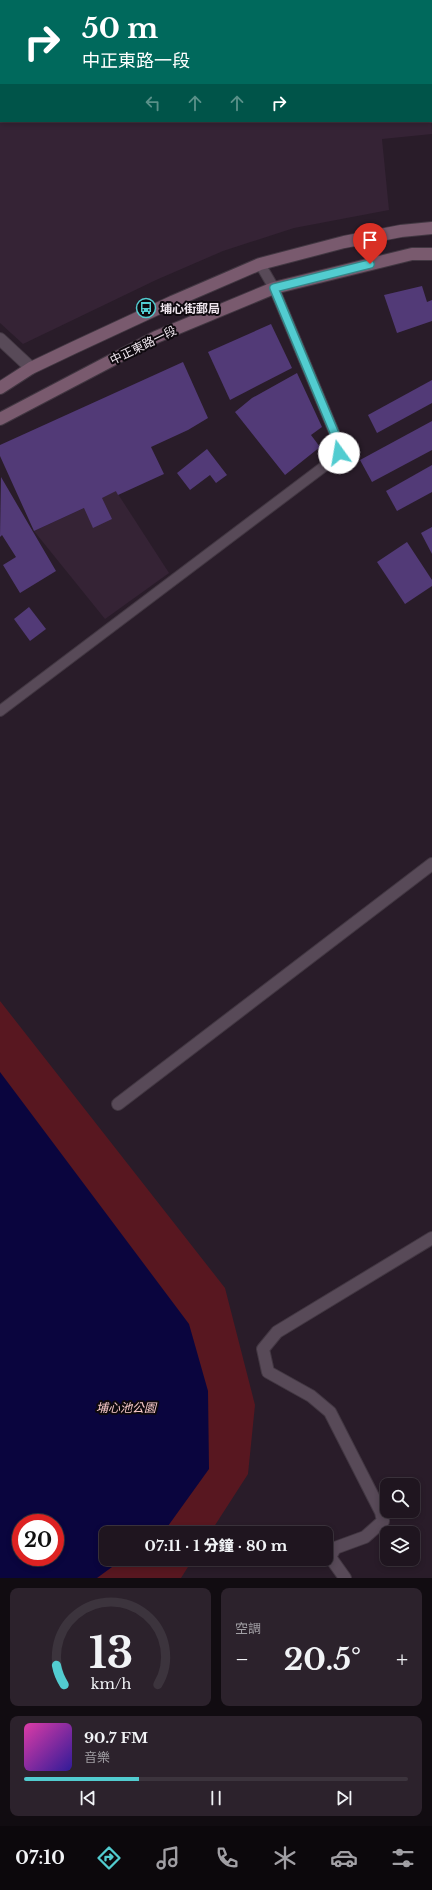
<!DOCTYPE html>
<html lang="zh-TW">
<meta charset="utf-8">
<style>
body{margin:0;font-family:"Libre Baskerville","Noto Sans TC",serif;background:#2c222c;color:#f1f3f6;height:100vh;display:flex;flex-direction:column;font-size:15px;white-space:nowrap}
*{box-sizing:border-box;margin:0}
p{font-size:13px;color:#a19fa4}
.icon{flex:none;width:22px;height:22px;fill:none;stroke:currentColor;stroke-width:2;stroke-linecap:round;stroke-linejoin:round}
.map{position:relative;height:1578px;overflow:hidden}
.sheet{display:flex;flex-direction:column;gap:10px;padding:10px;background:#110c11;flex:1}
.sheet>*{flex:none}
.guide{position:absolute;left:0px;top:0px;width:432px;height:122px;box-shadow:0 2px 6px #0003,0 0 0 1px #3c343d;background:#00695c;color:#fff;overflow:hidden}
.buttons{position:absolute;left:380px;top:1478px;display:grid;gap:8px}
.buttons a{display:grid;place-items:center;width:40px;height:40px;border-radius:8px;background:#1f151f;box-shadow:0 2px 6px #0003,0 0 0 1px #3c343d;font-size:20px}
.speed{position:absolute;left:12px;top:1514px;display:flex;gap:8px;font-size:20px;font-weight:700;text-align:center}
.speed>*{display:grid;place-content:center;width:52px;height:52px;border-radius:50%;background:#1f151f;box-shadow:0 2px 6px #0003,0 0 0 1px #3c343d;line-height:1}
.speed .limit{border:6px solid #d22;background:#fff;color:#111}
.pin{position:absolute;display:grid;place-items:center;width:34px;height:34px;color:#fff;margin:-41px -17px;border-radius:50% 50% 50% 0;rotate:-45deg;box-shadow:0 0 4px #0007}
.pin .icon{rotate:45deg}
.me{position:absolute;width:44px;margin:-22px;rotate:347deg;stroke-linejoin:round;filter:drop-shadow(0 0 3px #0008)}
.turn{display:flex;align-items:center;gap:14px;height:84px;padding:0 16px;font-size:18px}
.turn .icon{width:52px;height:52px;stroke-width:2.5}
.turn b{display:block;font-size:28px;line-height:34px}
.lanes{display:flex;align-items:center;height:38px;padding:0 16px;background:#0003;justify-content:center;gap:20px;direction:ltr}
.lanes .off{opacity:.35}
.big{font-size:30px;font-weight:800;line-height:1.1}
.sheet .card{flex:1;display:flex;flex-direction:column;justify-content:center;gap:6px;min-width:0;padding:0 14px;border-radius:8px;background:#2c222c}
.sheet .dial{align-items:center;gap:0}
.dial svg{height:104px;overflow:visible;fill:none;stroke:#3c343d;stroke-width:7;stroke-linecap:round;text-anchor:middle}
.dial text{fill:#f1f3f6;stroke:none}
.song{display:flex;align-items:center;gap:12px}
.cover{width:48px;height:48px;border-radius:6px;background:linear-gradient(135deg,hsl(320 70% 55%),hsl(250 70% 35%))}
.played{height:4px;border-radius:2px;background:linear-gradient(90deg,#52ccd0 30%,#3c343d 30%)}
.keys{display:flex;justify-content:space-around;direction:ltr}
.heat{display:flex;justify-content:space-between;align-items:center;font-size:22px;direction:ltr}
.sheet .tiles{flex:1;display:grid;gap:10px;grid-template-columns:1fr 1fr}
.card:last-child{grid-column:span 2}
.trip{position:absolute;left:99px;top:1526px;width:234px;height:40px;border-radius:8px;background:#1f151f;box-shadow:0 2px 6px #0003,0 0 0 1px #3c343d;font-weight:800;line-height:40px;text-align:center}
.menu{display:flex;height:64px;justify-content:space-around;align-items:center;background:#0c080c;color:#a19fa4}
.menu .icon{width:28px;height:28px}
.menu .selected{color:#52ccd0}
.menu b{font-size:18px;color:#f1f3f6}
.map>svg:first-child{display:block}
.built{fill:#352335}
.green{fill:#581720;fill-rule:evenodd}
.water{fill:#0a053e;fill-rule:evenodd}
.building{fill:#523a77}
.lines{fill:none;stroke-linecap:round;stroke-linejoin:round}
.lane-casing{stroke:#423742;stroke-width:12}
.street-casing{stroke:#423742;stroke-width:14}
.secondary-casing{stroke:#423742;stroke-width:14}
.lane{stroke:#584a58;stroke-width:10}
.street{stroke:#584a58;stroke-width:12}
.secondary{stroke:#795a6e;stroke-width:12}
.route-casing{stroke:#358587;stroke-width:10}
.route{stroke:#52ccd0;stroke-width:7}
.labels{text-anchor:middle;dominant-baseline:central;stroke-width:4;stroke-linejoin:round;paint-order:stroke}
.poi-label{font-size:12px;font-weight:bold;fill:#efe6ee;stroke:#0e090e;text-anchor:start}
.street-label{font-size:12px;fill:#efe6ee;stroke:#0e090e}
.park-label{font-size:12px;font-style:italic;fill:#f9cbcb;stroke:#0e090e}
</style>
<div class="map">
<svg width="432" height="1578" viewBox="0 0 432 1578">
<rect width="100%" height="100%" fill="#291c29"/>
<g class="built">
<path d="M 0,0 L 333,1 L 1,1 L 1,121 L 431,121 L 431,94 L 432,134 L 382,139 L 389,210 L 294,228 L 223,251 L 156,280 L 23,344 L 0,323 Z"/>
<path d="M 45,425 L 116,491 L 169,573 L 105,619 L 34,531 L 84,508 Z"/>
</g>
<path class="green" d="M 0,1001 L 225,1288 L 255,1405 L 248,1474 L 210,1533 L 106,1533 L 106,1559 L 193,1559 L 181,1578 L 0,1578 ZM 21,1523 L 55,1523 L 55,1557 L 21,1557 Z"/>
<path class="water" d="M 0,1072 L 189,1324 L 208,1391 L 209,1469 L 168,1526 L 159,1533 L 106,1533 L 106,1559 L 123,1559 L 97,1578 L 0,1578 ZM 21,1523 L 55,1523 L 55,1557 L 21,1557 Z"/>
<g class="building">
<path d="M 422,286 L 427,302 L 432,300 L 432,321 L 397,333 L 384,295 Z"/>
<path d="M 271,324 L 292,368 L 230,400 L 208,352 Z"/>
<path d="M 183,362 L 208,418 L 188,430 L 151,447 L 164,474 L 118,495 L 113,486 L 116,491 L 102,498 L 112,519 L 93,528 L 84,508 L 34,531 L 0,456 L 0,445 Z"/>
<path d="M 297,373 L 322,427 L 311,435 L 320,447 L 285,475 L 235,412 L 252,398 Z"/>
<path d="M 432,380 L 432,403 L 377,433 L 368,415 Z"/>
<path d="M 432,421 L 432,450 L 372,482 L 360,460 Z"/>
<path d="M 207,449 L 227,475 L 216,483 L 210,475 L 190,490 L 177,473 Z"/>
<path d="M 432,465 L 432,492 L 397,511 L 386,491 Z"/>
<path d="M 1,477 L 56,571 L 20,593 L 3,565 L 16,557 L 2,535 L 0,537 Z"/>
<path d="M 432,527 L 432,554 L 421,533 Z"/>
<path d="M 407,542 L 432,580 L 432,586 L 405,604 L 377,562 Z"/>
<path d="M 29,607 L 46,629 L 30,641 L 14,619 Z"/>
</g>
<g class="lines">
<defs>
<g id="lane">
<path d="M 410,0 L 411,1"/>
<path d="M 431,20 L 432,21"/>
<path d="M 0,711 L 326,465 L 339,453 L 339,444 L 274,288 L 260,264"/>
</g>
<g id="street">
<path d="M 378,0 L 379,1"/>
<path d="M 431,50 L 432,51"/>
<path d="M 0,339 L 31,368"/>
<path d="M 118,1104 L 432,864"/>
<path d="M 345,1578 L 330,1557 L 335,1548 L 365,1537 L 383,1521 L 381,1512 L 330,1412 L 311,1396 L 268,1372 L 263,1349 L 277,1332 L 432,1238"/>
</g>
<g id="secondary">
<path d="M 0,388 L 31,368 L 73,348 L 172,302 L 260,264 L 344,242 L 401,231 L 432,228"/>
<path d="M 0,419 L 156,337 L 274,288 L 412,254 L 432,254"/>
</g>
</defs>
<use href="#lane" class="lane-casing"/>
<use href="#street" class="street-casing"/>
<use href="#secondary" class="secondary-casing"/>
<use href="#lane" class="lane"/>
<use href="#street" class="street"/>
<use href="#secondary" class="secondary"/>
</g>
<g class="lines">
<defs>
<path id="route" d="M 339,453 L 339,444 L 274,288 L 370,264"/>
</defs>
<use href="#route" class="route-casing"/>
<use href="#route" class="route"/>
</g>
<defs>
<symbol id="bus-ring" viewBox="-11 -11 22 22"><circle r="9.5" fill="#0e090e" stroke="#52ccd0" stroke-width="1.5"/><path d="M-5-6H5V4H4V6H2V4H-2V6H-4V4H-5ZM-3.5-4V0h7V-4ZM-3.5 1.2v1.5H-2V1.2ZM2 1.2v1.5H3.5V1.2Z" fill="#52ccd0"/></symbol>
</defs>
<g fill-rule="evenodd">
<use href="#bus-ring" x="135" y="297" width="22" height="22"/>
</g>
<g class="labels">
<g class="poi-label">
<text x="160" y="308">埔心街郵局</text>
</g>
<g class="street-label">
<text transform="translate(143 345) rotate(-26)">中正東路一段</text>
</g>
<g class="park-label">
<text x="126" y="1407">埔心池公園</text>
</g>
</g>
</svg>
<div class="buttons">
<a><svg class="icon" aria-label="search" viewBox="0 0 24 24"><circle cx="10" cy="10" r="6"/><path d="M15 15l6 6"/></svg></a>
<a><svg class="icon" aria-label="layers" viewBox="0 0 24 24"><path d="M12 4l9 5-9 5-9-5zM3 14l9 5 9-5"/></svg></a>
</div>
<div class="speed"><div class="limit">20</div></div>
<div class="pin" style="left:370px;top:264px;background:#d93025"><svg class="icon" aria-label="arrive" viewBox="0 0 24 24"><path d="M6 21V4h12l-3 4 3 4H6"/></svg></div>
<svg class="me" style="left:339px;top:453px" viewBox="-20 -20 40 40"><circle r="19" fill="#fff"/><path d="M0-13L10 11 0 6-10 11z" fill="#52ccd0"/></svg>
<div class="trip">07:11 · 1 分鐘 · 80 m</div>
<div class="guide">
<div class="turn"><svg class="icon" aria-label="right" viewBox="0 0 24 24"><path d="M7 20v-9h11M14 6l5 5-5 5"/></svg><div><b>50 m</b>中正東路一段</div></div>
<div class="lanes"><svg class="icon off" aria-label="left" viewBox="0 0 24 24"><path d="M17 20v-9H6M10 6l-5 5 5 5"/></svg><svg class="icon off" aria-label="ahead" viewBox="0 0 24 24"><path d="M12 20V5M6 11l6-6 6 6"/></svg><svg class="icon off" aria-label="ahead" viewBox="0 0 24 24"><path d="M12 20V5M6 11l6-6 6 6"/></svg><svg class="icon" aria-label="right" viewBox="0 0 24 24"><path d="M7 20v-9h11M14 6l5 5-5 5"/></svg></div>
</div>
</div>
<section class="sheet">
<div class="tiles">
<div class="card dial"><svg viewBox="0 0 100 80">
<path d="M14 69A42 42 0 1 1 86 69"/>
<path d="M14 69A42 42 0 0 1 8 54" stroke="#52ccd0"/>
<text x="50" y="56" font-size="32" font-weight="700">13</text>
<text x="50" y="72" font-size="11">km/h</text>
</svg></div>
<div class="card"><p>空調</p>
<div class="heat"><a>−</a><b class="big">20.5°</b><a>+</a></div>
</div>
<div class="card">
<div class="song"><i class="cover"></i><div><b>90.7 FM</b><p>音樂</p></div></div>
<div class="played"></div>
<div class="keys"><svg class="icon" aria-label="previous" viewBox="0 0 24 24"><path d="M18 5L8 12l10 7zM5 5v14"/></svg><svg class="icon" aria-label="pause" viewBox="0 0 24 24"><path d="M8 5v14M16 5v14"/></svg><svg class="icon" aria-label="next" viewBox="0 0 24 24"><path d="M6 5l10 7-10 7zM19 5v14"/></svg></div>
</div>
</div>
</section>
<nav class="menu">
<b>07:10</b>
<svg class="icon selected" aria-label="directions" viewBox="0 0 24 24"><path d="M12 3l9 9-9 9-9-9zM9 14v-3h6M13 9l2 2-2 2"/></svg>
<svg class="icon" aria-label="music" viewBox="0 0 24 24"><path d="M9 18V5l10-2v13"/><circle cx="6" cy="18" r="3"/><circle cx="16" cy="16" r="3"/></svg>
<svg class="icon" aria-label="phone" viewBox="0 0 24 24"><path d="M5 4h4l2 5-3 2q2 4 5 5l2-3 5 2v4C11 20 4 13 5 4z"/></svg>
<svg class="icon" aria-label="climate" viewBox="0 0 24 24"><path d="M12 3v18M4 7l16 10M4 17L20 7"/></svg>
<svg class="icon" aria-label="car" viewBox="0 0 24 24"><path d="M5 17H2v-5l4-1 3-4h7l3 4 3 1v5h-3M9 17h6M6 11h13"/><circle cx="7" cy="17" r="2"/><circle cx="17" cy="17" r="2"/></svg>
<svg class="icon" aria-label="filters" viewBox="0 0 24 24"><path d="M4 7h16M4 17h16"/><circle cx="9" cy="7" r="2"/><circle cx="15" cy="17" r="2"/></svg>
</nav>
